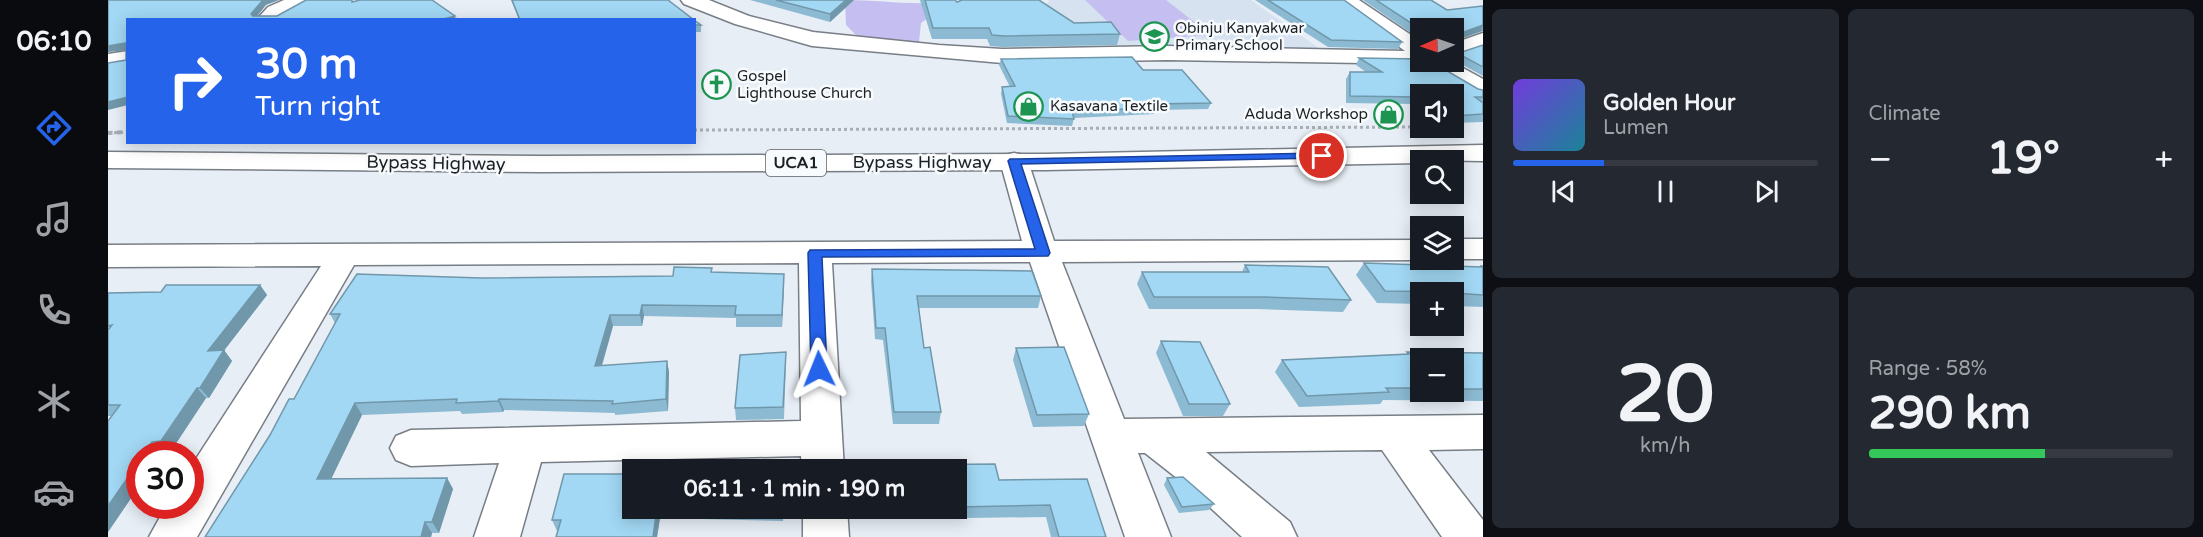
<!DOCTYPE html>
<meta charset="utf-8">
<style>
body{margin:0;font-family:"Varela Round",sans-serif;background:#242831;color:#f1f3f6;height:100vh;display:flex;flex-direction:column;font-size:22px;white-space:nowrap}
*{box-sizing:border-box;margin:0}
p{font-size:20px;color:#9ea1a6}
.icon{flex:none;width:33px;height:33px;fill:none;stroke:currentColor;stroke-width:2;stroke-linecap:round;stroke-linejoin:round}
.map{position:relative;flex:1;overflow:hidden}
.details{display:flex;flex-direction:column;gap:9px;padding:9px;background:#0d0f14;width:720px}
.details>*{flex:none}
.hud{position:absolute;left:18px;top:18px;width:570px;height:126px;border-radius:0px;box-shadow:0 3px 15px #0003;background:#2563eb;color:#fff;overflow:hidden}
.needle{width:39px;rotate:268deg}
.buttons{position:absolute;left:1302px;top:18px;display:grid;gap:12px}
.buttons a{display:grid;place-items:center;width:54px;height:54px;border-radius:0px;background:#171b24;box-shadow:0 3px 15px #0003;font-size:30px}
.speed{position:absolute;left:18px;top:441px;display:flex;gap:12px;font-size:30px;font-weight:700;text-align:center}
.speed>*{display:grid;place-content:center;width:78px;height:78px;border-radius:50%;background:#171b24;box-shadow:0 3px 15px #0003;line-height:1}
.speed .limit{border:9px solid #d22;background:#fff;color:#111}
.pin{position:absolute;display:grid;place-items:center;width:51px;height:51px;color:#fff;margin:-26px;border:3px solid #fff;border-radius:50%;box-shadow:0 2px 6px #0007}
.me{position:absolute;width:66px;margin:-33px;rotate:358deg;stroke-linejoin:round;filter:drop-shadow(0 0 4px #0008)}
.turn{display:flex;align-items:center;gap:21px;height:126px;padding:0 30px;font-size:27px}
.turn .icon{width:78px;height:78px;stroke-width:2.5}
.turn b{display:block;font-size:42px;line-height:51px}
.big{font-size:45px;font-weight:700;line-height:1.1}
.details .widget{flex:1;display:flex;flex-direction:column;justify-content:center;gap:9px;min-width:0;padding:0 21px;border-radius:9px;background:#242831}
.details .dial{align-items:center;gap:0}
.dial b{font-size:78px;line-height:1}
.song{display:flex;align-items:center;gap:18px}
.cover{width:72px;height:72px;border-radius:9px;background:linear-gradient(135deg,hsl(260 70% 55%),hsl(190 70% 35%))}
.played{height:6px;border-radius:3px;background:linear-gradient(90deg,#2563eb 30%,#363941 30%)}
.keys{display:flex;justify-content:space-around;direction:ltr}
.heat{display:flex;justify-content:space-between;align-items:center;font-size:33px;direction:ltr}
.charge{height:9px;border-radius:4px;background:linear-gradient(90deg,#34c759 58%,#363941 0)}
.details .tiles{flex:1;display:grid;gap:9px;grid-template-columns:repeat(2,1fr)}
.trip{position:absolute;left:514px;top:459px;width:345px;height:60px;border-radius:0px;background:#171b24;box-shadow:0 3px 15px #0003;font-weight:700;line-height:60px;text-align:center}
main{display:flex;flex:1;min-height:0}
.tabs{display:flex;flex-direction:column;width:108px;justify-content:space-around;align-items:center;background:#090b0e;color:#9ea1a6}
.tabs .icon{width:42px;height:42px}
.tabs .current{color:#2563eb}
.tabs b{font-size:27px;color:#f1f3f6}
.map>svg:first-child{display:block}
.built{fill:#d6e2f0}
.green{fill:#c5bef0}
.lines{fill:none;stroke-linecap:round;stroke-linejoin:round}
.minor-casing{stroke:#787e85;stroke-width:3}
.major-casing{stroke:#787e85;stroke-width:3}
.path-far1{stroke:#a8aeb4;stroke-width:3;stroke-dasharray:3 3;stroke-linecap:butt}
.path{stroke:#a8aeb4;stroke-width:4;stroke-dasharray:4.5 4.5;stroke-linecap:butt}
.minor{fill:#fff;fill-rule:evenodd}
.major{fill:#fff;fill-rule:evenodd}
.wall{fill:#8bbad2;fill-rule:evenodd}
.shaded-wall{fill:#7197ab}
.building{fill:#a2d8f4;stroke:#7197ab;stroke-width:1.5}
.route{fill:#2563eb;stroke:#184099;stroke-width:1.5}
.labels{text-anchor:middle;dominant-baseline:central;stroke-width:5;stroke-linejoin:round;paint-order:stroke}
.far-poi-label{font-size:15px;fill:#1d2022;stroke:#f8fbfe;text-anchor:start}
.shield{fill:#f8fbfe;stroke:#5f6264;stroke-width:1.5}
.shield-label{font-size:16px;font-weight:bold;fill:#1d2022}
.street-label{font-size:18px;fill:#1d2022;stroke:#f8fbfe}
</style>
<main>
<nav class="tabs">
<b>06:10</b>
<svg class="icon current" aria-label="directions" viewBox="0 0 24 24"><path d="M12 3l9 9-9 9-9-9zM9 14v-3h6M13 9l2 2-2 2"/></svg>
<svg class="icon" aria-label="music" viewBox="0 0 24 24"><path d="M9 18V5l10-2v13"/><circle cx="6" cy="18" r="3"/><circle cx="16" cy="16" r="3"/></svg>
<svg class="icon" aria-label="phone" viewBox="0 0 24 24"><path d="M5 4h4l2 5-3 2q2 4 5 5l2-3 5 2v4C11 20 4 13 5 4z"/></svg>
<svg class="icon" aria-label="climate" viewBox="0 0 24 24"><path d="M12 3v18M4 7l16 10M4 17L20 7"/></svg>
<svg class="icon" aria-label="car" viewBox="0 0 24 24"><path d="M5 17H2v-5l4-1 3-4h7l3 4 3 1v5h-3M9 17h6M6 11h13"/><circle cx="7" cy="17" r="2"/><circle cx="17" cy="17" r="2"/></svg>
</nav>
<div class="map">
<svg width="1375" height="537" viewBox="0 0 1375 537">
<rect width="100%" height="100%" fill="#e7eef6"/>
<path class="built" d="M 940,0 L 1143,0 L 1222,56 L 905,54 L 886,21 L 941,2 Z"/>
<g class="green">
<path d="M 737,0 C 766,0 793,4 823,3 L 820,18 L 813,23 L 811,42 L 782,45 L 755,42 L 738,25 Z"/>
<path d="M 977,0 L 1058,0 L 1103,35 L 1020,41 Z"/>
</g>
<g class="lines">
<defs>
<g id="minor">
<path d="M 176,0 L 203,0 C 195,10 179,10 170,20 L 148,20 L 160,7 Z"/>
<path d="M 573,0 L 601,0 L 641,16 L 705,32 L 831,45 L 894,49 L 1059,46 L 1297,51 L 1227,0 L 1251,0 L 1312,41 L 1312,62 L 1344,62 L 1375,79 L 1375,96 L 1366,94 L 1317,64 L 1059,60 L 894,63 L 704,46 L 627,24 L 576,4 Z"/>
<path d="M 1375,33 L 1375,48 L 1346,58 L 1346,43 Z"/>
<path d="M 20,51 L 20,65 L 0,68 L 0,54 Z"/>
<path d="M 906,153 L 916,155 L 920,161 L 946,241 L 1312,240 L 1312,260 L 1316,260 L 1312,260 L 954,262 L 1016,419 L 1375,415 L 1375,449 L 1321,450 L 1375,520 L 1375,537 L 1334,537 L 1274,450 L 1098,452 L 1182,522 L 1189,537 L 1134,537 L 1079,486 L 1037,453 L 1030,453 L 1063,537 L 1017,537 L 922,262 L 724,263 L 736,470 L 694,470 L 693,456 L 433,462 L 412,537 L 366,537 L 391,463 L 303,466 L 288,460 L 282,448 L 288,436 L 303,430 L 693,421 L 691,263 L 246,265 L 89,537 L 41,537 L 58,506 L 82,506 L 82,468 L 213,266 L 0,267 L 0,245 L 914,241 L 892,161 L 896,155 Z"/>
<rect x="1346" y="239" width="29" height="20"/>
<path d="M 695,508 L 739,508 L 741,537 L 695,537 Z"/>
</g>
<path id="major" d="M 1375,145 L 1375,161 L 1312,160 L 1312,163 L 937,170 L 434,172 L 0,168 L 0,152 L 434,156 L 937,154 Z"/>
</defs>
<use href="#minor" class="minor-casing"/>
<use href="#major" class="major-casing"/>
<g class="path-far1">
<path d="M 586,130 L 1312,127"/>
<path d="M 0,133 L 20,132"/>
</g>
<path class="path" d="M 0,133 L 20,132"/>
<use href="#minor" class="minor"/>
<use href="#major" class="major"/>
</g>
<g class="wall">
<path d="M 403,0 L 560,0 L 586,20 L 411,20 Z"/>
<path d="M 642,0 L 746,0 L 722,22 Z"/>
<path d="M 812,0 L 847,0 L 849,2 L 966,23 L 1012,34 L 1009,45 L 894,47 L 882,46 L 879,39 L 824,39 Z"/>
<path d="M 1147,0 L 1236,0 L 1294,42 L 1290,49 L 1220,47 Z"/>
<path d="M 1255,0 L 1323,0 L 1339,10 L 1375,6 L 1375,31 L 1348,40 L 1348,51 L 1351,53 L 1375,45 L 1375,76 L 1346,60 L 1346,28 L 1312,28 L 1312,39 Z"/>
<path d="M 586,20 L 593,25 L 593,32 L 586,32 Z"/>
<path d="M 1251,58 L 1375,90 L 1375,122 L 1346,123 L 1346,94 L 1312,94 L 1312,113 L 1305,104 L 1238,103 L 1238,79 L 1242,72 L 1258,72 L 1248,65 Z"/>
<path d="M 893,59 L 1035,70 L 1103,103 L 1100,109 L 1047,110 L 1046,114 L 966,118 L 964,126 L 899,123 L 893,94 L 894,87 L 902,87 L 891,65 Z"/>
<path d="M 1256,263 L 1371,267 L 1372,266 L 1375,266 L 1375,307 L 1346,306 L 1346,292 L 1312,292 L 1312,304 L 1269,303 L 1248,275 Z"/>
<path d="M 1137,265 L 1243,300 L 1235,312 L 1149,309 L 1041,309 L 1029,284 L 1034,272 L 1134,272 Z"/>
<path d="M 764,269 L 933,296 L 930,308 L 811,308 L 816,348 L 833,412 L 831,424 L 785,424 L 775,340 L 767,339 L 763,281 Z"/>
<path d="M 604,272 L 676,274 L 674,327 L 628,327 L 628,318 L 536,316 L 534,326 L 505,326 L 494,366 L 559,361 L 561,372 L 560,411 L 507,415 L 507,413 L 396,410 L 395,412 L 354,414 L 352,411 L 254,415 L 223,478 L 339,478 L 345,489 L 331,533 L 324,533 L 323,537 L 97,537 L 186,399 L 227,323 L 222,314 L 373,278 L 565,276 Z"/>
<path d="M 152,285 L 159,295 L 116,350 L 124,361 L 101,398 L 98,398 L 63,451 L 32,454 L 32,485 L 0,532 L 0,421 L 4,416 L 0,416 L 0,293 L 53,292 Z"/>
<path d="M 1053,341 L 1122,404 L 1115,416 L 1075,416 L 1048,353 Z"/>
<path d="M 908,348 L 981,414 L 976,426 L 925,427 L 905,360 Z"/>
<path d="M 1299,352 L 1375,353 L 1375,401 L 1275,400 L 1272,404 L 1191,407 L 1167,372 L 1174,360 L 1298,354 ZM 1312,358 L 1346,358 L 1346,392 L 1312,392 Z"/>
<path d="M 678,364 L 676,419 L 628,420 L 627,408 Z"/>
<path d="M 887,464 L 891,480 L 979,479 L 998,537 L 943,537 L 938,517 L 786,519 L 785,508 L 849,508 L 849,470 L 783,470 L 783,465 Z"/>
<path d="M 1059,478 L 1106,504 L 1101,510 L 1071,513 L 1056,485 Z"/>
<path d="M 525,508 L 676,508 L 675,521 L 552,518 L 549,537 L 448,537 L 450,531 L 449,531 L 444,520 Z"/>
</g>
<g class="shaded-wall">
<path d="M 155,0 L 171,0 L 158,5 L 146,20 L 143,14 Z"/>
<path d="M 738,0 L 746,0 L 722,22 L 722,14 Z"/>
<path d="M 347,16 L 348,20 L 332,20 Z"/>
<path d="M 1375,25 L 1374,31 L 1346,41 L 1348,35 Z"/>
<path d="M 18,43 L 20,50 L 0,52 L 0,46 Z"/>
<path d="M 20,97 L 20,105 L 0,110 L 0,102 Z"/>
<path d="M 676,274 L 676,285 L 674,327 L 674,315 Z"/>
<path d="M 152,285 L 159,295 L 108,361 L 100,351 Z"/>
<path d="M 534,305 L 536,316 L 534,326 L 532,315 Z"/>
<path d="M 502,315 L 505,326 L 490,378 L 487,366 Z"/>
<path d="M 116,350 L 124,361 L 101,398 L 92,388 Z"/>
<path d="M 559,361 L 561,372 L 560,411 L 558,399 Z"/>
<path d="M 89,388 L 98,398 L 63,451 L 53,441 Z"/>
<path d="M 391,399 L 396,410 L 395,412 L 390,401 Z"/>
<path d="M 247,403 L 254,415 L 218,490 L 209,479 Z"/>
<path d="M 44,442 L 53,452 L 52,454 L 35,454 Z"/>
<path d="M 32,460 L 32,485 L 0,532 L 0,506 Z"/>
<path d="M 339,478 L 345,489 L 331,533 L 324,522 Z"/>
<path d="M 549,508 L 552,518 L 549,537 L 545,537 Z"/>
<path d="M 317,522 L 324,533 L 323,537 L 313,537 Z"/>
</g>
<g class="building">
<path d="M 0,0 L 155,0 L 143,14 L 145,16 L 169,16 L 198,0 L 244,0 L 244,2 L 252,0 L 324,0 L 347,16 L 332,20 L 20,20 L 20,97 L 0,102 L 0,63 L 18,60 L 18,43 L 0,46 Z"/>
<path d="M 404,0 L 560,0 L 586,20 L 412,20 Z"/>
<path d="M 668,0 L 738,0 L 722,14 Z"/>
<path d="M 817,0 L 847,0 L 849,2 L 854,0 L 931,0 L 966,23 L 1003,22 L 1012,34 L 896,36 L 884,35 L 881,28 L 825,28 Z"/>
<path d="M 1160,0 L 1236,0 L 1294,42 L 1223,40 Z"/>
<path d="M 1268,0 L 1323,0 L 1339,10 L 1375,6 L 1375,25 L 1348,35 L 1348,51 L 1351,53 L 1375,45 L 1375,67 L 1349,53 L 1346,53 L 1346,28 L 1312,29 Z"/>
<path d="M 586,20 L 593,25 L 586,25 Z"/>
<path d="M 1024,57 L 1035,70 L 1074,70 L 1103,103 L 1045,104 L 1048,108 L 964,111 L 966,119 L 900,116 L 894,87 L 907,86 L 893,59 Z"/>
<path d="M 1251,58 L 1312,59 L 1312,62 L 1324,62 L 1370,89 L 1375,90 L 1375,97 L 1367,97 L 1375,103 L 1375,114 L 1346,116 L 1346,94 L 1312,94 L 1312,101 L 1309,97 L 1242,96 L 1242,72 L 1274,72 Z"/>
<path d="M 1256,263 L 1374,267 L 1372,266 L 1375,266 L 1375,295 L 1346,293 L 1346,292 L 1277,291 Z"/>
<path d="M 1137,265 L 1220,267 L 1243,300 L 1156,297 L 1046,297 L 1034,272 L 1141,272 Z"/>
<path d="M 566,267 L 604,268 L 603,272 L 676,274 L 674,315 L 627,315 L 628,306 L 534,305 L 532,315 L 502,315 L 487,366 L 559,361 L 558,399 L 504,404 L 505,401 L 391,399 L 390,401 L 348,403 L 349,399 L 247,403 L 209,479 L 339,478 L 324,522 L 317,522 L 313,537 L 97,537 L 162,435 L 181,399 L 186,399 L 232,314 L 222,314 L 249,274 L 373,278 L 565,276 Z"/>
<path d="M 764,269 L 924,271 L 933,296 L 809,296 L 816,348 L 822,347 L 833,412 L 786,412 L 777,328 L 768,328 Z"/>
<path d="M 58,285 L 152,285 L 100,351 L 116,350 L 92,388 L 89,388 L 53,441 L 44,442 L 35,454 L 32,454 L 32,460 L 0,506 L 0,421 L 12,405 L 0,405 L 0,330 L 4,325 L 0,326 L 0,293 L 53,292 Z"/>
<path d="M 1053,341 L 1092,342 L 1122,404 L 1081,404 Z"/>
<path d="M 956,347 L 981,414 L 929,415 L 908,348 Z"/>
<path d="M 678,352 L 675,407 L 627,408 L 632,355 Z"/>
<path d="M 1299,352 L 1375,353 L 1375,389 L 1346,389 L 1346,358 L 1312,358 L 1312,388 L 1278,388 L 1281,392 L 1199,396 L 1174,360 L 1301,354 Z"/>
<path d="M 887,464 L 891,480 L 979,479 L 998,537 L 951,537 L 942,505 L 849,507 L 849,470 L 784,470 L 783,465 Z"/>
<path d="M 576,467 L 677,469 L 576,470 Z"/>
<path d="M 456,474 L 525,474 L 525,508 L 549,508 L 545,537 L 448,537 L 453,520 L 444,520 Z"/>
<path d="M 1075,477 L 1106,504 L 1074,507 L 1059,478 Z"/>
<path d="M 625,508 L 675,508 L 675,510 Z"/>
</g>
<path class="route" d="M 1214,153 L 1219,156 L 1218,158 L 913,164 L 942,253 L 940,256 L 714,257 L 719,369 L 717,373 L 706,373 L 703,369 L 700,253 L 702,250 L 927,249 L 900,161 L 902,159 Z"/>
<defs>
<symbol id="school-ring" viewBox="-11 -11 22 22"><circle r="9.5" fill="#f8fbfe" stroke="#1d9450" stroke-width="1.5"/><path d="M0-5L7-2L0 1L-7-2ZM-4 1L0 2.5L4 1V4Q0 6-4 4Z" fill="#1d9450"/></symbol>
<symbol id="church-ring" viewBox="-11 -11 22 22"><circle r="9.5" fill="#f8fbfe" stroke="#1d9450" stroke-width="1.5"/><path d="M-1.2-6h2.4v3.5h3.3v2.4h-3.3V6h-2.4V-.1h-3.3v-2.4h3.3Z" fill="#1d9450"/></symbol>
<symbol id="shop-ring" viewBox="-11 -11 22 22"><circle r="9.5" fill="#f8fbfe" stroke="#1d9450" stroke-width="1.5"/><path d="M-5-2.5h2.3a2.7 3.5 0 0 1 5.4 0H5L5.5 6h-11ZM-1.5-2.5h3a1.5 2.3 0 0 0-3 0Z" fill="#1d9450"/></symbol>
</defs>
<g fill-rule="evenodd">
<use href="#school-ring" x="1030" y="20" width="33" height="33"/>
<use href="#church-ring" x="592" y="68" width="33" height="33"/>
<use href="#shop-ring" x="904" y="90" width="33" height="33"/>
<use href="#shop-ring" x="1264" y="98" width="33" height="33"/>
</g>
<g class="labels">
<g class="far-poi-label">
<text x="1067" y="28">Obinju Kanyakwar<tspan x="1067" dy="17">Primary School</tspan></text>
<text x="629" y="76">Gospel<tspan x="629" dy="17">Lighthouse Church</tspan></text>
<text x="942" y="106">Kasavana Textile</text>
<text x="1260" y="114" text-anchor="end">Aduda Workshop</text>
</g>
<rect class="shield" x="658" y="150" width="60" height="26" rx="4.5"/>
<g class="shield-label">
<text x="688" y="163">UCA1</text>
</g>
<g class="street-label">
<text x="814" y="162">Bypass Highway</text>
<text transform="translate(328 163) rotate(1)">Bypass Highway</text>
</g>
</g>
</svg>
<div class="buttons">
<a><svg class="needle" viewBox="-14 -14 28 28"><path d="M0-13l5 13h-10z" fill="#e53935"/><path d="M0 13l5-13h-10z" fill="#9ea1a6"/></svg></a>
<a><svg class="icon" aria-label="sound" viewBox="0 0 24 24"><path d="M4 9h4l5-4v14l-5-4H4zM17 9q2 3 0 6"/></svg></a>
<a><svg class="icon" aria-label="search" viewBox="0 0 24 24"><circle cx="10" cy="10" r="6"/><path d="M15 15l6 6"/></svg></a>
<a><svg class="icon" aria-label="layers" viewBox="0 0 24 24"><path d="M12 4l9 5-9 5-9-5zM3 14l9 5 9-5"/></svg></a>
<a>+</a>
<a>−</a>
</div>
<div class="speed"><div class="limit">30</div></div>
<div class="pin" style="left:1214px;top:156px;background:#d93025"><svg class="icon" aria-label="arrive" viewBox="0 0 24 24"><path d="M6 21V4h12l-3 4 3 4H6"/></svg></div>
<svg class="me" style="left:711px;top:369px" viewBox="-20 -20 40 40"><path d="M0-17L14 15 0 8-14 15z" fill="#2563eb" stroke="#fff" stroke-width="4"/></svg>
<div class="trip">06:11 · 1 min · 190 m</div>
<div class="hud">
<div class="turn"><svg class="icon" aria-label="right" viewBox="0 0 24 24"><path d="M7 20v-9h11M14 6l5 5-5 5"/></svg><div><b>30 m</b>Turn right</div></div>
</div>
</div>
<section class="details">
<div class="tiles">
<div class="widget">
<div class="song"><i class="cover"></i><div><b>Golden Hour</b><p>Lumen</p></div></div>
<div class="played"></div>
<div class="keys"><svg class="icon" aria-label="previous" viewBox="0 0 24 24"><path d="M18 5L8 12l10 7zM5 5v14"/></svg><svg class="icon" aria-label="pause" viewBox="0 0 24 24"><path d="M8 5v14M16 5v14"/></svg><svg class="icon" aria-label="next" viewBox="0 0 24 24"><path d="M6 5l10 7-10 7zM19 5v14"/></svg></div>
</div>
<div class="widget"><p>Climate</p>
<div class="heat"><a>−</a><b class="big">19°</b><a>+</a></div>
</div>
<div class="widget dial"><b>20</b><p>km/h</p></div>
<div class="widget"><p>Range · 58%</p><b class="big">290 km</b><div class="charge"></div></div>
</div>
</section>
</main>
